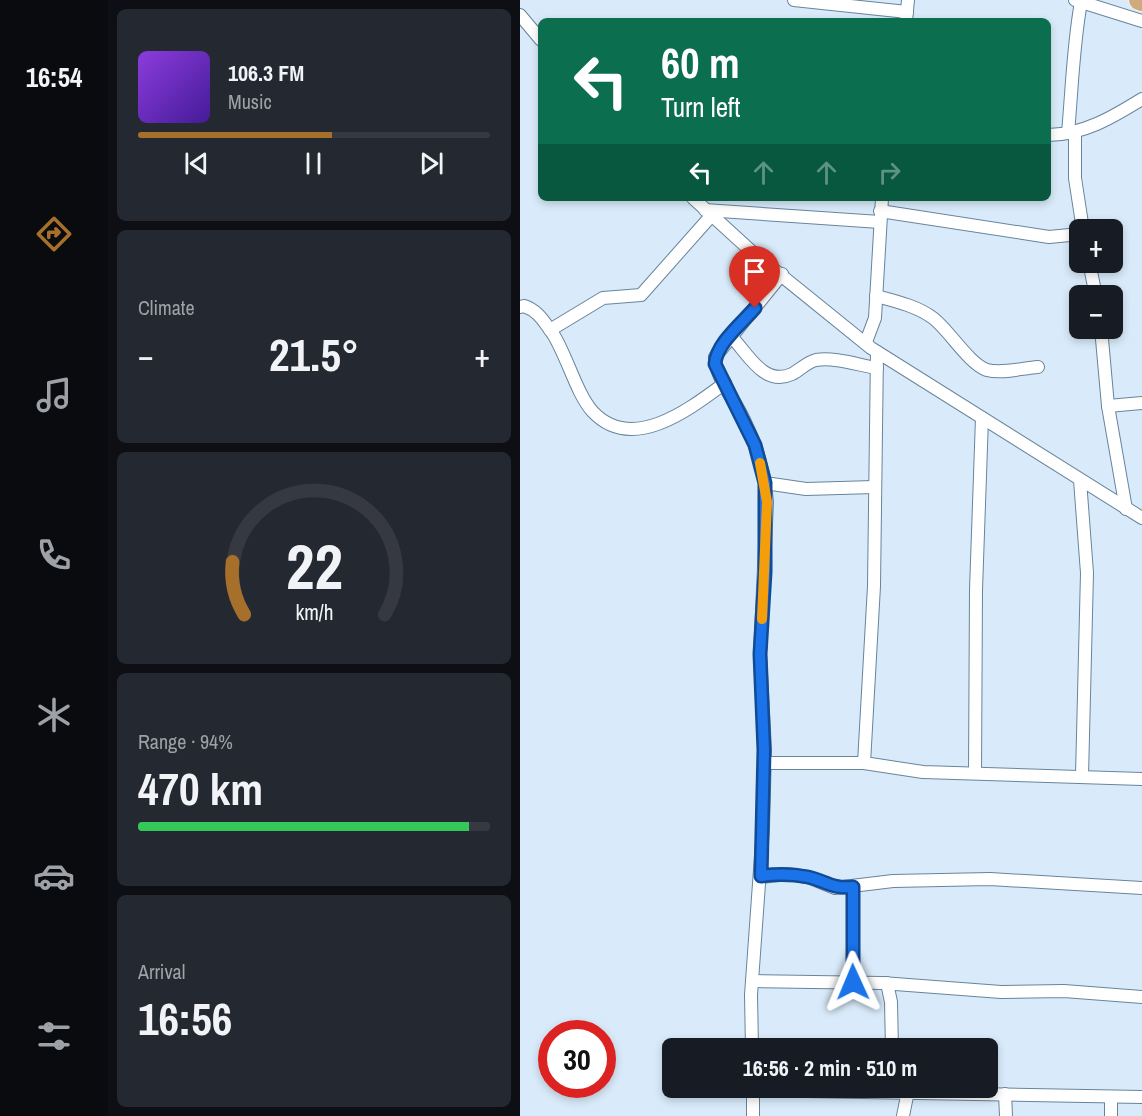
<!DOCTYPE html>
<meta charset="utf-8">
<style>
body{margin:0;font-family:"Archivo Narrow",sans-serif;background:#242831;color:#f1f3f6;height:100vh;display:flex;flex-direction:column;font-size:22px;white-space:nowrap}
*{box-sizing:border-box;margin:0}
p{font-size:20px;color:#9ea1a6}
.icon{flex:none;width:33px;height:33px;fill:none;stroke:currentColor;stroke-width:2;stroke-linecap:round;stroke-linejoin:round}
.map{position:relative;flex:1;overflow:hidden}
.panel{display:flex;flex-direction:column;gap:9px;padding:9px;background:#0d0f14;width:412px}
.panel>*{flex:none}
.guide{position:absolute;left:18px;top:18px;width:513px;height:183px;border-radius:9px;box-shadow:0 3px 9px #0003;background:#0b6e4f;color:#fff;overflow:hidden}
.controls{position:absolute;left:549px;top:219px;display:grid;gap:12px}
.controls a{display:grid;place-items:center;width:54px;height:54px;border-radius:9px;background:#171b24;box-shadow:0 3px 9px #0003;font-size:30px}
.speed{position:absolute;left:18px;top:1020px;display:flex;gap:12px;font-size:30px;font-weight:700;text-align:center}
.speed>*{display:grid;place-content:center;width:78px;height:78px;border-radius:50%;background:#171b24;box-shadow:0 3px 9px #0003;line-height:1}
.speed .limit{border:9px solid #d22;background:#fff;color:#111}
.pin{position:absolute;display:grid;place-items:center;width:51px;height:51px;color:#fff;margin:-62px -26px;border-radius:50% 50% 50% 0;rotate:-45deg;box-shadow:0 0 6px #0007}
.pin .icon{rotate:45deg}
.me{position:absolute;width:66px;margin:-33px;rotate:359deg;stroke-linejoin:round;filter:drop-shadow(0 0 4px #0008)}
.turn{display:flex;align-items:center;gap:21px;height:126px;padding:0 24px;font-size:27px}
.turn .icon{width:78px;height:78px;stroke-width:2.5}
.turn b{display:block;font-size:42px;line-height:51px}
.lanes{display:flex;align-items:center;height:57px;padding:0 24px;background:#0003;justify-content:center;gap:30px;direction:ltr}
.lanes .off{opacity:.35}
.big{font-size:45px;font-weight:700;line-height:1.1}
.panel .card{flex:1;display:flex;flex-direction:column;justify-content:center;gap:9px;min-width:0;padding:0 21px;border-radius:9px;background:#242831}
.panel .dial{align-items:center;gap:0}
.dial svg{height:156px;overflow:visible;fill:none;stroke:#363941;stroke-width:7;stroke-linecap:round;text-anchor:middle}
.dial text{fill:#f1f3f6;stroke:none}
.song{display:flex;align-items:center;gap:18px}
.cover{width:72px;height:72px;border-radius:9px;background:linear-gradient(135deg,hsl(270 70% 55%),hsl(260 70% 35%))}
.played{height:6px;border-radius:3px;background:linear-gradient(90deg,#a6702b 55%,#363941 55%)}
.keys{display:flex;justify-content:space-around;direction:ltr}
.heat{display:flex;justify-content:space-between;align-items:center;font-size:33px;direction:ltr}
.charge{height:9px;border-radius:4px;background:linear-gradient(90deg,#34c759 94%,#363941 0)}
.trip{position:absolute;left:142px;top:1038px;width:336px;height:60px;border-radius:9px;background:#171b24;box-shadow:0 3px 9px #0003;font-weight:700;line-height:60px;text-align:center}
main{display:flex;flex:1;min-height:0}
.dock{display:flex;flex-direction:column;width:108px;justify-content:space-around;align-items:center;background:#090b0e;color:#9ea1a6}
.dock .icon{width:42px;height:42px}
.dock .selected{color:#a6702b}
.dock b{font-size:27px;color:#f1f3f6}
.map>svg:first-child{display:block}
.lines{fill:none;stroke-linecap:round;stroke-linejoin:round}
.minor-casing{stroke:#68849b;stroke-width:14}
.trunk-casing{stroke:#fff;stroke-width:21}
.minor{stroke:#fff;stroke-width:12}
.trunk{stroke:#d0aa7c;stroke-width:20}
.route-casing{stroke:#114b97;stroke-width:15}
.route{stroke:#1a73e8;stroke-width:10}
.slow{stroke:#f59e0b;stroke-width:10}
</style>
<main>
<nav class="dock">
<b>16:54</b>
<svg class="icon selected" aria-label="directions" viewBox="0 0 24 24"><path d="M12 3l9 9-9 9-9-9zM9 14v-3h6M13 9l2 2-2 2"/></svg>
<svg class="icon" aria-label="music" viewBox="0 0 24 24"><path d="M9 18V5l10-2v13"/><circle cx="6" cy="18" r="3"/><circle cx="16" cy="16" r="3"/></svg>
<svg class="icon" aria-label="phone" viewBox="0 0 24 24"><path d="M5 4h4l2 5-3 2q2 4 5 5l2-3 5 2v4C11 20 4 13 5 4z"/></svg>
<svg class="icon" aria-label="climate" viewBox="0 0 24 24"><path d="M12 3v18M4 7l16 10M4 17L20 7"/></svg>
<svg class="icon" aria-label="car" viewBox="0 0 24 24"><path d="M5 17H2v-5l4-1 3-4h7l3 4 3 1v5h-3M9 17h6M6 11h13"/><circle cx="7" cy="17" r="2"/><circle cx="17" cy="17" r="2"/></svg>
<svg class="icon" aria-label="filters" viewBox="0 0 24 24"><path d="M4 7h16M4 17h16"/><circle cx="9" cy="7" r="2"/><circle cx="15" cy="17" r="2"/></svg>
</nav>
<section class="panel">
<div class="card">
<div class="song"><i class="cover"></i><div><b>106.3 FM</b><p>Music</p></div></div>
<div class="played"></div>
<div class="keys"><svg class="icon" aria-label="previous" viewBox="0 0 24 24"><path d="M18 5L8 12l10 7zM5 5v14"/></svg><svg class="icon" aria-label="pause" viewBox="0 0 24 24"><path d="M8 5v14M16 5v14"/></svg><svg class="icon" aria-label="next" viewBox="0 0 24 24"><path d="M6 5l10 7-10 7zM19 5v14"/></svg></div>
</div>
<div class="card"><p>Climate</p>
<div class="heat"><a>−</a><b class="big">21.5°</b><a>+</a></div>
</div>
<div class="card dial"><svg viewBox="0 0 100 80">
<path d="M14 69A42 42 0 1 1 86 69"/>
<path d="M14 69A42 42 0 0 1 8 42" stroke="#a6702b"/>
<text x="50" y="56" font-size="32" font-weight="700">22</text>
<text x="50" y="72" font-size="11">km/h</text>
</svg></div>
<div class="card"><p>Range · 94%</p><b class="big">470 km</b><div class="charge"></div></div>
<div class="card"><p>Arrival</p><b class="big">16:56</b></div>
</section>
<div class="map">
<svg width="622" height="1116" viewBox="0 0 622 1116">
<rect width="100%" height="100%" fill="#d9ebfa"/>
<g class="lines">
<defs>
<g id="minor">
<path d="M 274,0 L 387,12"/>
<path d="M 555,0 L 622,21"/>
<path d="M 0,15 L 21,40"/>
<path d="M 386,21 L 388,0"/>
<path d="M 555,131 L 555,178 L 563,230"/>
<path d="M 548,133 C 552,89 553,46 561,2"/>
<path d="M 528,135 C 563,135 593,117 622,99"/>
<path d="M 173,198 L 231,251 L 351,348 L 622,518"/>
<path d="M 185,210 L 360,222"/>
<path d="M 360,211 L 529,237 L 560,234"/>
<path d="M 569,262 L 576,296"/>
<path d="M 356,296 C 375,301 397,306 413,318 C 429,330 449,364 467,370 C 482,374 503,368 518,367"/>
<path d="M 0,307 L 4,306 C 19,311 24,322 33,334 C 47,356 57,395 73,412 C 113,454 171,408 205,383"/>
<path d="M 581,328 L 588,406 L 606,509"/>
<path d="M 30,330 L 83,298 L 121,295 L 191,216"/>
<path d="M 211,336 C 228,354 244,387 272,374 C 280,370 287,362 296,360 C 315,357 338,365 357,368"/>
<path d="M 346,342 L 355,318 L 362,198"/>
<path d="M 588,406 L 622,403"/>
<path d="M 560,480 L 567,573 L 562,776"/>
<path d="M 245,483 L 286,489 L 354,487"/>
<path d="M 244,763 L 344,763 L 403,772 L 622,779"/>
<path d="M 344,763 L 354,586 L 357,352"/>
<path d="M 455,773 L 456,590 L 462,418"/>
<path d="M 241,877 L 267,874 L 288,877 L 315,888 L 373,881 L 470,879 L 622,888"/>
<path d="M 333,887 L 333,982"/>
<path d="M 232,981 L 362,983 L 481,992 L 544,991 L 622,997"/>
<path d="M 367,983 L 371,1002 L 372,1048"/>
<path d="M 232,1048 L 231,995 L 243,828 L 245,750 L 240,654 L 247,502 C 245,473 237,446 224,420 C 216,401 195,378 195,357 L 262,274"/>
<path d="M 233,1088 L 233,1116"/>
<path d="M 233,1090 L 622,1097"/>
<path d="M 485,1094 L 486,1116"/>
<path d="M 383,1116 L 388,1091"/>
<path d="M 591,1116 L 591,1097"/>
</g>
<path id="trunk" d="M 619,0 L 622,1"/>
</defs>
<use href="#minor" class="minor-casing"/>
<use href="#trunk" class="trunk-casing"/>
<use href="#minor" class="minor"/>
<use href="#trunk" class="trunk"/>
</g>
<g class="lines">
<defs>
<path id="route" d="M 235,308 C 222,323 196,344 195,364 L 235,445 L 245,483 L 245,572 L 240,654 L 244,750 L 241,876 C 256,874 272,874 288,877 C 306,881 311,889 333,887 L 333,982"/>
</defs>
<use href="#route" class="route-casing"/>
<use href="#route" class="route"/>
<path class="slow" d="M 240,463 L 247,502 L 242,619"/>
</g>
</svg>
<div class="controls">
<a>+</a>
<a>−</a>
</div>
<div class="speed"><div class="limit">30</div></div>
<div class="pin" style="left:235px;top:308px;background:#d93025"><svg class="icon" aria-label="arrive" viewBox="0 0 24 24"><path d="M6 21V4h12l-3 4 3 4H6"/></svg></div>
<svg class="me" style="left:333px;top:982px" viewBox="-20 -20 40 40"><path d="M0-17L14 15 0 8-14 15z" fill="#1a73e8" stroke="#fff" stroke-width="4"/></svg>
<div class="trip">16:56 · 2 min · 510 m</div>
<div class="guide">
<div class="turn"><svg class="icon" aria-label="left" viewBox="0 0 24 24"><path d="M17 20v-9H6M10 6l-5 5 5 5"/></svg><div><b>60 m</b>Turn left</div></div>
<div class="lanes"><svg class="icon" aria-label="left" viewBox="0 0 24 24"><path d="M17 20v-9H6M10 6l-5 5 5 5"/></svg><svg class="icon off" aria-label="ahead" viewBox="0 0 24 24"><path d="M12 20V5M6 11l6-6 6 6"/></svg><svg class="icon off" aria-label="ahead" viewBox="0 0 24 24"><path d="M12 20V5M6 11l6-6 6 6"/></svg><svg class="icon off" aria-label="right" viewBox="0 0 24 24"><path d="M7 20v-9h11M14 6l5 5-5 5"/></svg></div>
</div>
</div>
</main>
